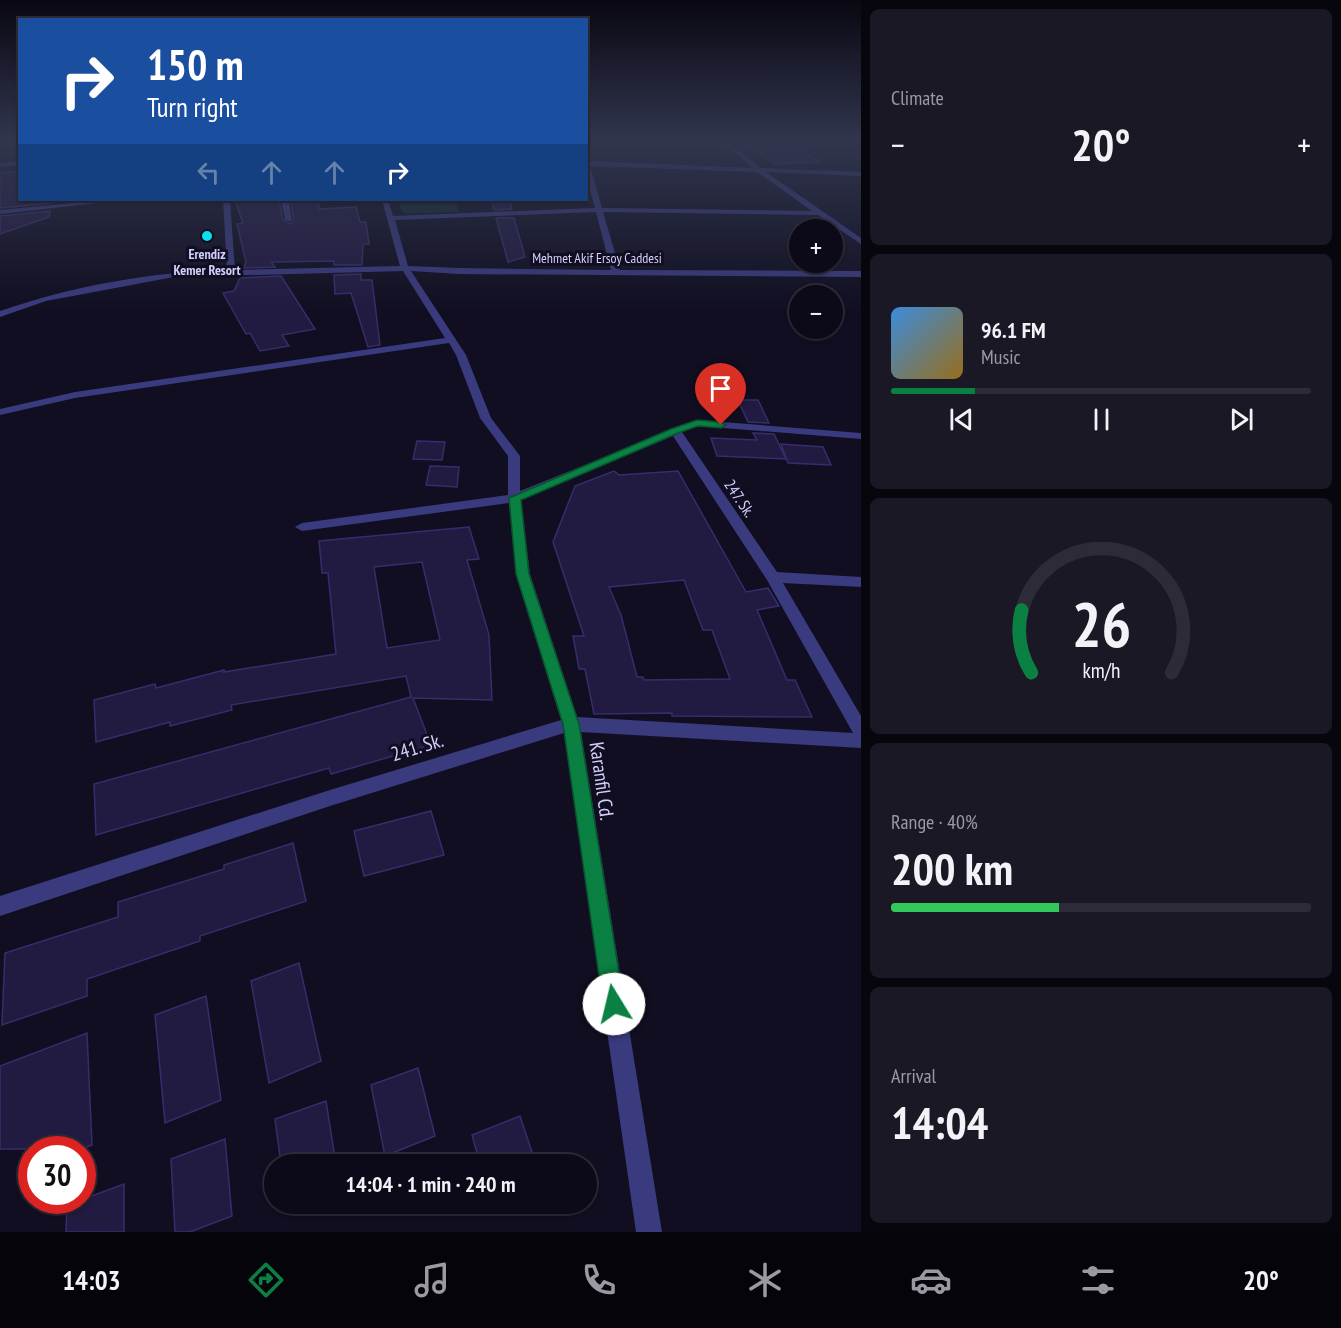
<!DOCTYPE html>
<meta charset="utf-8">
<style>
body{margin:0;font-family:"PT Sans Narrow",sans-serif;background:#1a1825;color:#f1f3f6;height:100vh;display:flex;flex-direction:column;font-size:22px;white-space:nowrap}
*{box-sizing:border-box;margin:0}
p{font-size:20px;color:#9a9aa2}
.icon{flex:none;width:33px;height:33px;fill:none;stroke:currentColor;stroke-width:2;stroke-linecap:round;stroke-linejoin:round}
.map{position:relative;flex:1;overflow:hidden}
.sheet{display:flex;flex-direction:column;gap:9px;padding:9px;background:#07060d;width:480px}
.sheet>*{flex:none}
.hud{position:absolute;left:18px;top:18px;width:570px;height:183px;border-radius:0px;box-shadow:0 2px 4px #0004,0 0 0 2px #2c2b37;background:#1a4fa0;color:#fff;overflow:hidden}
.fabs{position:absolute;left:789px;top:219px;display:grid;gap:12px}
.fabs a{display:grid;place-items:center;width:54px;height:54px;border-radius:50%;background:#0c0a18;box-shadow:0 2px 4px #0004,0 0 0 2px #2c2b37;font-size:30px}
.speed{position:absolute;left:18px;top:1136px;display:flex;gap:12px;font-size:30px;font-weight:700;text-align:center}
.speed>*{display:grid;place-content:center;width:78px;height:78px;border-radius:50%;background:#0c0a18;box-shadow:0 2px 4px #0004,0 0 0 2px #2c2b37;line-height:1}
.speed .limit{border:9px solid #d22;background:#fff;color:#111}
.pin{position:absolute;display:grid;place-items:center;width:51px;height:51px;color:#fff;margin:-62px -26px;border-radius:50% 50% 50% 0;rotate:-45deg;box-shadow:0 0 6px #0007}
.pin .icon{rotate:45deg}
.me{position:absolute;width:66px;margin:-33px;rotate:351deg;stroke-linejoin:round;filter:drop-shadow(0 0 4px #0008)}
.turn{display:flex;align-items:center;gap:21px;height:126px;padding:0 30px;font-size:27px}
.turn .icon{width:78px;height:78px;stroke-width:2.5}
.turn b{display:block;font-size:42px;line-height:51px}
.lanes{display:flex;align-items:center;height:57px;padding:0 30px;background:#0003;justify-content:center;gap:30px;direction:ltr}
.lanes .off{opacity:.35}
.big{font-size:45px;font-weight:700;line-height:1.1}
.sheet .widget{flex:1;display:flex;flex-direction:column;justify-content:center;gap:9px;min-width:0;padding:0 21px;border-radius:9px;background:#1a1825}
.sheet .dial{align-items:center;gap:0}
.dial svg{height:156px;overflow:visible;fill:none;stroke:#2c2b37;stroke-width:7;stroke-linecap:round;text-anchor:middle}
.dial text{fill:#f1f3f6;stroke:none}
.song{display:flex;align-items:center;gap:18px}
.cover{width:72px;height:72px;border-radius:9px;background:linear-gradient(135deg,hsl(210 70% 55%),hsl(40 70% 35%))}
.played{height:6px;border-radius:3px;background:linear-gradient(90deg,#0b8043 20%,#2c2b37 20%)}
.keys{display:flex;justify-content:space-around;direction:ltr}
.heat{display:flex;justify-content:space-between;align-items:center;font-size:33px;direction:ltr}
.charge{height:9px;border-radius:4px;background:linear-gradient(90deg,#34c759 40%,#2c2b37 0)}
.trip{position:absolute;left:264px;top:1154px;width:333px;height:60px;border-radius:30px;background:#0c0a18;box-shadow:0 2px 4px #0004,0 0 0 2px #2c2b37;font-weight:700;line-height:60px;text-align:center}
.menu{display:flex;height:96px;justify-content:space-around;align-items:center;background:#05040a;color:#9a9aa2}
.menu .icon{width:42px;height:42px}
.menu .selected{color:#0b8043}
.menu b{font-size:27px;color:#f1f3f6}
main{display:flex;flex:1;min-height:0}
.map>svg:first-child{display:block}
.green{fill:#112a28}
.building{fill:#211a41;stroke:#372d6c;stroke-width:1.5;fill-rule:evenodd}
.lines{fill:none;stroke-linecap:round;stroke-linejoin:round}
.minor{fill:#3a3a7e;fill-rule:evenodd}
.tertiary{fill:#3a3a7e;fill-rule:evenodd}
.route{fill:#0b8043;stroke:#07532c;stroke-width:1.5}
.poi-dot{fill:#08e2f0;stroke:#100e20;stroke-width:2}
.labels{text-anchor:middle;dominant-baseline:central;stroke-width:6;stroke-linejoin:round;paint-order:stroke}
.far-poi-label{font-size:14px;font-weight:bold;fill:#d2cffd;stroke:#100e20}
.far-street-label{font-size:14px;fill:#d2cffd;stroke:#100e20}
.street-label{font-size:16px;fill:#d2cffd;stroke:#100e20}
.near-street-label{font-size:20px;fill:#d2cffd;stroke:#100e20}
</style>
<main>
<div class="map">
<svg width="861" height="1232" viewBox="0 0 861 1232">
<rect width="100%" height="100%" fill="#100e20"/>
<path class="green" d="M 398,200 L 455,200 L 459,212 L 408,214 L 402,212 Z"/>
<g class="building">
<path d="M 793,145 L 820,162 L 775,164 L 749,147 Z"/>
<path d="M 20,171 L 20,200 L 53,200 L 52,203 L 0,208 L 0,173 Z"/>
<path d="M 235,200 L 279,200 L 283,220 L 291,224 L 294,222 L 291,200 L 318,200 L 319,209 L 356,207 L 360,222 L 366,222 L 369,244 L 363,244 L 362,265 L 334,265 L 334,261 L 271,262 L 275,267 L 244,268 L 246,262 L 237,224 L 243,223 Z"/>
<path d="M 491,200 L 509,200 L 512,209 L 494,210 Z"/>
<path d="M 50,211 L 49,217 L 0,234 L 0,216 Z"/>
<path d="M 496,218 L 514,218 L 525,257 L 508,262 Z"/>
<path d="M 361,274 L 361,280 L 372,280 L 380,345 L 368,347 L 351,293 L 335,294 L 334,275 Z"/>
<path d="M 281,276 L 315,329 L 282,335 L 289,346 L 260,351 L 250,333 L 246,334 L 223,293 L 234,291 L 240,278 Z"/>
<path d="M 738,400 L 758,400 L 769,423 L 748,422 Z"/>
<path d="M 753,433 L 774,434 L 786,459 L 717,456 L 711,438 L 757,440 Z"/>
<path d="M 417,441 L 445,442 L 442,460 L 413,459 Z"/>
<path d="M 781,444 L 823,447 L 831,465 L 788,463 Z"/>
<path d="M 430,466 L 459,467 L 457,487 L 426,485 Z"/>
<path d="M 614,471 L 619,475 L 678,471 L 746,592 L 768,588 L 779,606 L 757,610 L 787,680 L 795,680 L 812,717 L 672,716 L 672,713 L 594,714 L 585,669 L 579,669 L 573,636 L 584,636 L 553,542 L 575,486 ZM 684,580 L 703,630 L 712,630 L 730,679 L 644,680 L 643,677 L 637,677 L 621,615 L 609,587 Z"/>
<path d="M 469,527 L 479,559 L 467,560 L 489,635 L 492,700 L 413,698 L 431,745 L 331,774 L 329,768 L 96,835 L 94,784 L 411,697 L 406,676 L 231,705 L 232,710 L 170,726 L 170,722 L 96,742 L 94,700 L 155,684 L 156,688 L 224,670 L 224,672 L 336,654 L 328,573 L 322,573 L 319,541 ZM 422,562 L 440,640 L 387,648 L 374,567 Z"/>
<path d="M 431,811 L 444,855 L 364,876 L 354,831 Z"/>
<path d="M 293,843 L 306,901 L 200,936 L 200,941 L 87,979 L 87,996 L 2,1025 L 5,953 L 118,917 L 118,902 L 224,869 L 224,865 Z"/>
<path d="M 299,963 L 321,1061 L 269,1083 L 251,981 Z"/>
<path d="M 206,996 L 221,1100 L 165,1123 L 155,1015 Z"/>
<path d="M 87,1033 L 92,1145 L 81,1149 L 0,1149 L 0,1066 Z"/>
<path d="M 418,1068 L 435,1136 L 385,1156 L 371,1085 Z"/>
<path d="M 326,1101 L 336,1164 L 281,1164 L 275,1119 Z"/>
<path d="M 520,1116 L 536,1164 L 480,1164 L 472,1135 Z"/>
<path d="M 225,1139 L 232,1216 L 190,1232 L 175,1232 L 171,1159 Z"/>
<path d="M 124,1184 L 124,1232 L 66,1232 L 67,1205 Z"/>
</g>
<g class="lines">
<g class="minor">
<path d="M 720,140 L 727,140 L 761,168 L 861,172 L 861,176 L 766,172 L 861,238 L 861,244 L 818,215 L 603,212 L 620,270 L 861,271 L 861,277 L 459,274 L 411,271 L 466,355 L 491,418 L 520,456 L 520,491 L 697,420 L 861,433 L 861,439 L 698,426 L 682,432 L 777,572 L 861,577 L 861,587 L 783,583 L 861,716 L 861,748 L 581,732 L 662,1232 L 636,1232 L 564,733 L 330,806 L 0,916 L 0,896 L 330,790 L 561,720 L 516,574 L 509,503 L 302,531 L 295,527 L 302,523 L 508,495 L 508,456 L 480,418 L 456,355 L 449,343 L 75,398 L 0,415 L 0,409 L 75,392 L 445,338 L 403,271 L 174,277 L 46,301 L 0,317 L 0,311 C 73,286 150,272 227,270 L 223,200 L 230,200 L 235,270 L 400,266 L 382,200 L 388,200 L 393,216 L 595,208 L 586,177 L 586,161 L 753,168 ZM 590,166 L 757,172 L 812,211 L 602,208 ZM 596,212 L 611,270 L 459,268 L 408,266 L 395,220 ZM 673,436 L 767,580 L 853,733 L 577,717 L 530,574 L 521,500 Z"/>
<path d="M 105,200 L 125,200 L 0,214 L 0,210 Z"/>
<path d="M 281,200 L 289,200 L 292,222 L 285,220 Z"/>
</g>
<path class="tertiary" d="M 20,161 L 20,165 L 0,167 L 0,163 Z"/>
</g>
<linearGradient id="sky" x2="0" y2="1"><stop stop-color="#090812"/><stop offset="0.45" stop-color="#31364e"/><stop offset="1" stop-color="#31364e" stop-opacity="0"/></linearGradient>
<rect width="861" height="313" fill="url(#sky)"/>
<path class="route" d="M 697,420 L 721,422 L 726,425 L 721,428 L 698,426 L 678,433 L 521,500 L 529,574 L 579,724 L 624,1004 L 621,1011 L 614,1014 L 606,1011 L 603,1004 L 563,724 L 516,574 L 509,498 L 671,429 Z"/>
<circle class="poi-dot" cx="207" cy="236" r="6"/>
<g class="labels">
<g class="far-poi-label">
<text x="207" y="254">Erendiz<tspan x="207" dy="16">Kemer Resort</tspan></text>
</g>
<g class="far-street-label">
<text x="597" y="258">Mehmet Akif Ersoy Caddesi</text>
</g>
<g class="street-label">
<text transform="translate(740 498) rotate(56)">247. Sk.</text>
</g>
<g class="near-street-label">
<text transform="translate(417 747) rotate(-17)">241. Sk.</text>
<text transform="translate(602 781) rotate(82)">Karanfil Cd.</text>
</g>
</g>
</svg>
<div class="fabs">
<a>+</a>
<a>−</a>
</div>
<div class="speed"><div class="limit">30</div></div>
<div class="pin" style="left:721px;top:425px;background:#d93025"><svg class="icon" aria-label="arrive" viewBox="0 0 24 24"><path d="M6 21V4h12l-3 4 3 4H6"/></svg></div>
<svg class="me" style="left:614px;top:1004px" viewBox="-20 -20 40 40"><circle r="19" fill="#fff"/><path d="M0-13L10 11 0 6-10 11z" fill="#0b8043"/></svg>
<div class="trip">14:04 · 1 min · 240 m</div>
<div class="hud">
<div class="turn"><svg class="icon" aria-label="right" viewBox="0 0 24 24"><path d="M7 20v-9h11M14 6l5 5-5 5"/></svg><div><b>150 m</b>Turn right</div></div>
<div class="lanes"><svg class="icon off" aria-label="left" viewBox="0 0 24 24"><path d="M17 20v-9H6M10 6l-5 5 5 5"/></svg><svg class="icon off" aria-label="ahead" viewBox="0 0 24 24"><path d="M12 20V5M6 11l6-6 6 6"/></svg><svg class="icon off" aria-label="ahead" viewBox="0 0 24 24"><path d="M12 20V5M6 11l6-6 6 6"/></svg><svg class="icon" aria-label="right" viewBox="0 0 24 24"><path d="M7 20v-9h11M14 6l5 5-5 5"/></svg></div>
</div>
</div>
<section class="sheet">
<div class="widget"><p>Climate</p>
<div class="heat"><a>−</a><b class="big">20°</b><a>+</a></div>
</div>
<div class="widget">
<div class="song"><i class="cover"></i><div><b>96.1 FM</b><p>Music</p></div></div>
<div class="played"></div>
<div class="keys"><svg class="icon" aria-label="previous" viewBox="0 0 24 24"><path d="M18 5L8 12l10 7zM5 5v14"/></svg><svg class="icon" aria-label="pause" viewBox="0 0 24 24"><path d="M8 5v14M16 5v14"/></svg><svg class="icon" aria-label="next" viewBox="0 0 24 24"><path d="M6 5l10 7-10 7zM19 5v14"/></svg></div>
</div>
<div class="widget dial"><svg viewBox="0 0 100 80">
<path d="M14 69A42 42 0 1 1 86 69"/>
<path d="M14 69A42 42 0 0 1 9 37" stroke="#0b8043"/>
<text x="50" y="56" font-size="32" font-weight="700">26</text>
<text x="50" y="72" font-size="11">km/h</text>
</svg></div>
<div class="widget"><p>Range · 40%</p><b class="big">200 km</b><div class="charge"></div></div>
<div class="widget"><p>Arrival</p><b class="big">14:04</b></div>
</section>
</main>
<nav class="menu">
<b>14:03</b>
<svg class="icon selected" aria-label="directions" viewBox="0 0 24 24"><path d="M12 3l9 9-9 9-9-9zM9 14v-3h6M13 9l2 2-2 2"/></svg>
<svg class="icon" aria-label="music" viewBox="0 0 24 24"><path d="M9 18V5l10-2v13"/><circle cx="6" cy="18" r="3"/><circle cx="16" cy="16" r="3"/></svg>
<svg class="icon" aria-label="phone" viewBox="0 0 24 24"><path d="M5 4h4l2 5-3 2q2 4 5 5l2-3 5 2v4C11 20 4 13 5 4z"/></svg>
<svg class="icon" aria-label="climate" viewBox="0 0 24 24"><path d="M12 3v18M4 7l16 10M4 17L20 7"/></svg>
<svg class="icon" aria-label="car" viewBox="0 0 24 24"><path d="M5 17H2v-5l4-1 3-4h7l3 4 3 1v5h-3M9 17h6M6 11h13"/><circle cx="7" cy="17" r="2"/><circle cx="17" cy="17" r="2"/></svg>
<svg class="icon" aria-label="filters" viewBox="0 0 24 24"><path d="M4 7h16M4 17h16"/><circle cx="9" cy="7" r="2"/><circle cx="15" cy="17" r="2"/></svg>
<b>20°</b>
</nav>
